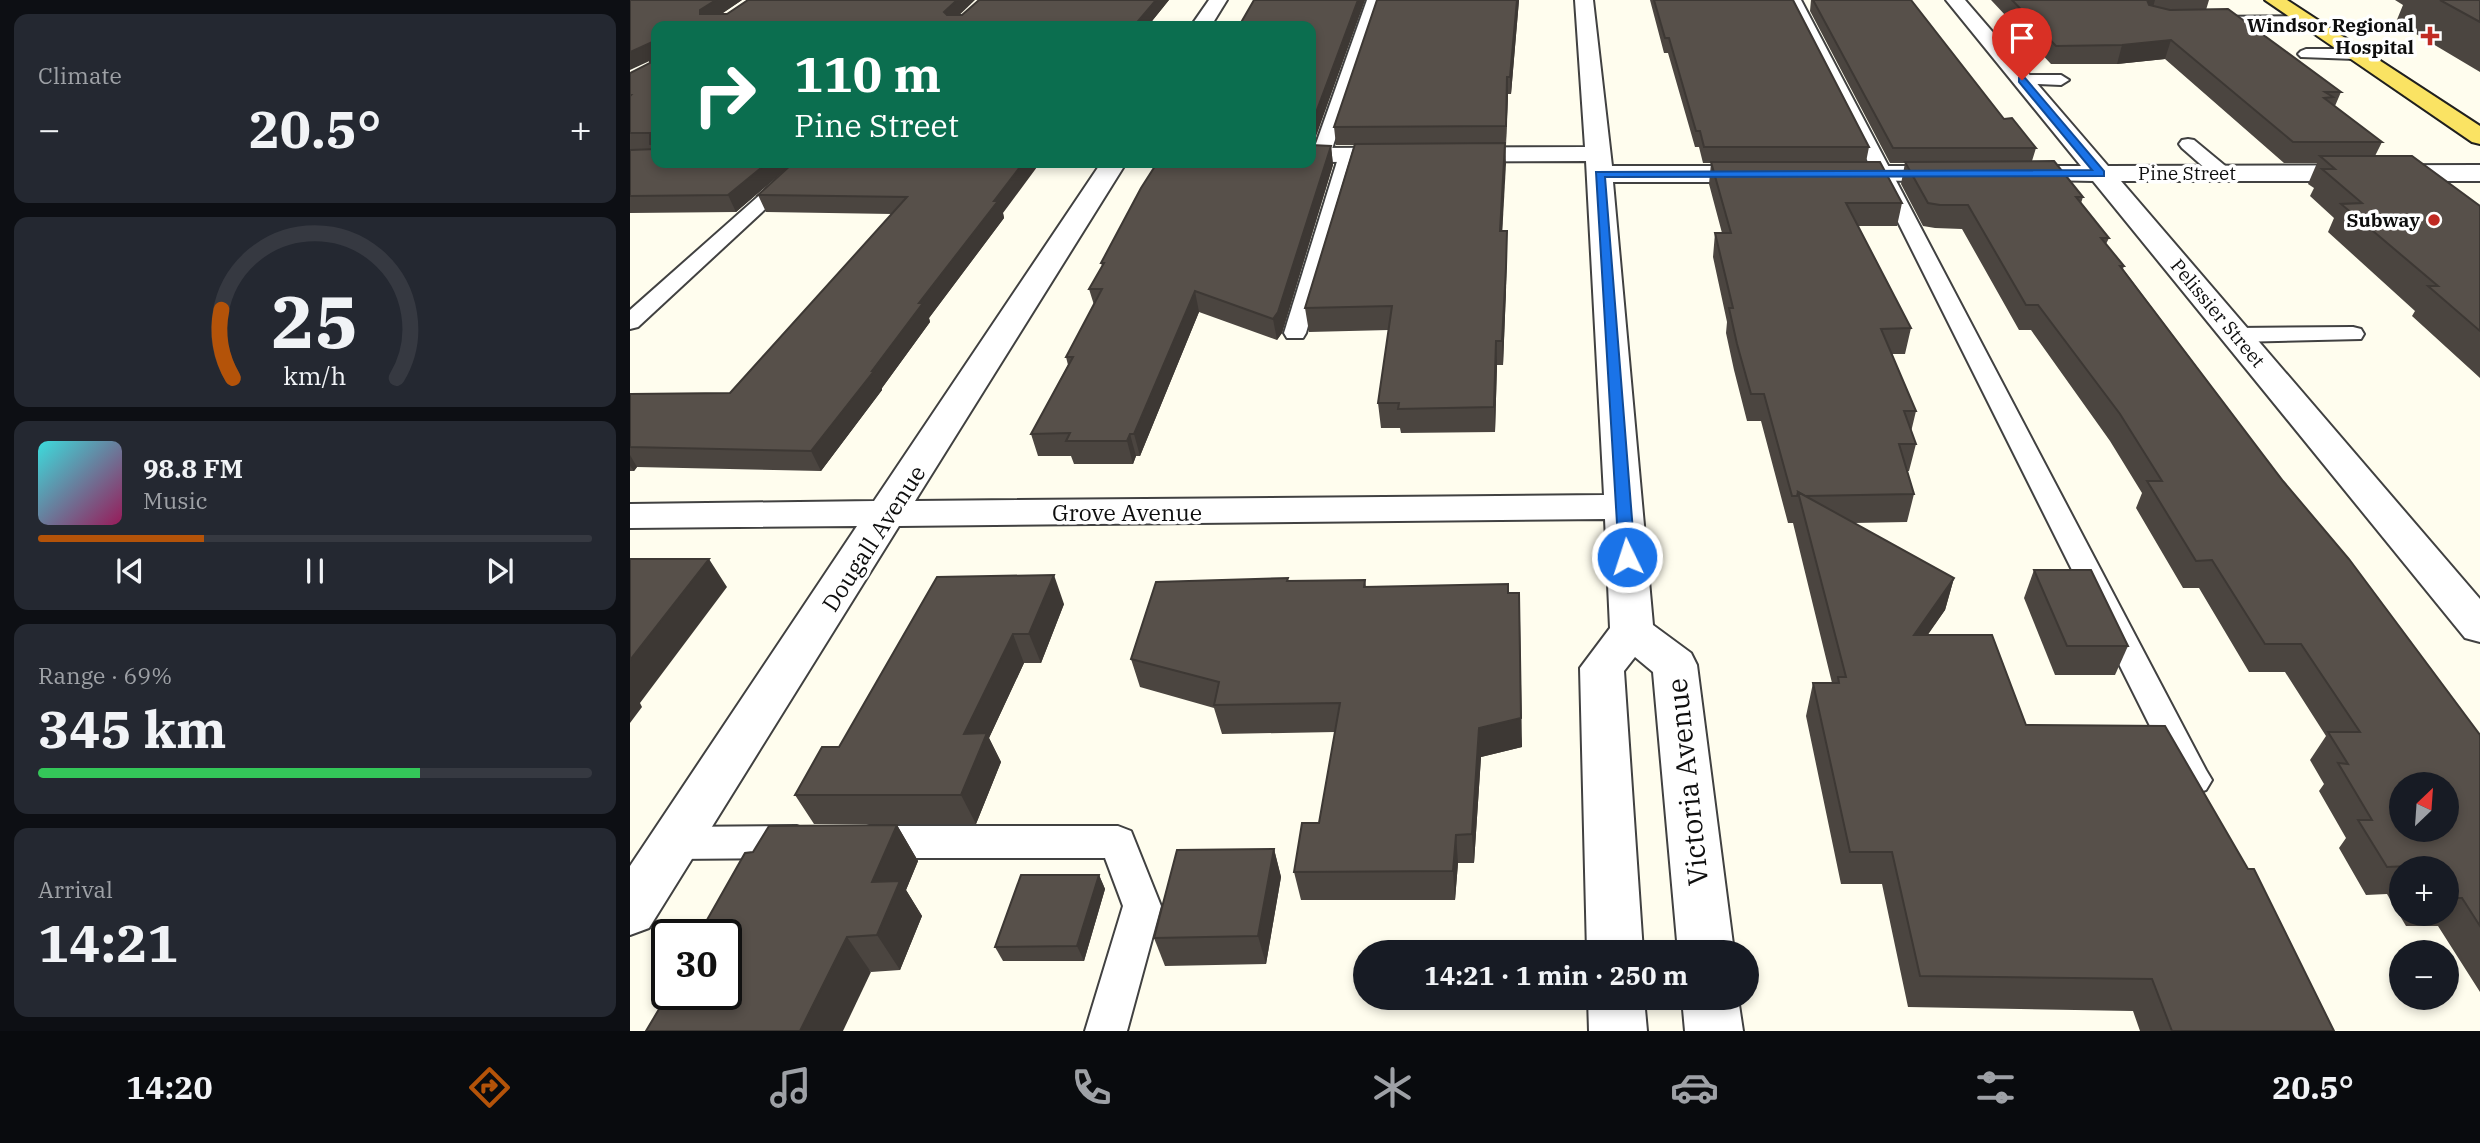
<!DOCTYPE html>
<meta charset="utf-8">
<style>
body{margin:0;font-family:"IBM Plex Serif",serif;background:#242831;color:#f1f3f6;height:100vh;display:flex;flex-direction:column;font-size:26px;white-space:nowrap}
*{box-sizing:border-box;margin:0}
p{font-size:23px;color:#9ea1a6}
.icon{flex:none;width:38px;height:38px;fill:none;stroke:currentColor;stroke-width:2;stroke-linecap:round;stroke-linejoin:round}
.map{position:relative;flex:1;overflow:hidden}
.drawer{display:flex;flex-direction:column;gap:14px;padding:14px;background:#0d0f14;width:630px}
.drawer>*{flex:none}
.guide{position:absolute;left:21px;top:21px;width:665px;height:147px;border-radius:14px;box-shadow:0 4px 10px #0003;background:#0b6e4f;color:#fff;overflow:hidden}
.needle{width:46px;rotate:25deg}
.controls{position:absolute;left:1759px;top:772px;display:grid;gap:14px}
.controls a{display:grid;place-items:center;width:70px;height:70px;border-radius:50%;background:#171b24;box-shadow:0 4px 10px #0003;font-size:35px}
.speed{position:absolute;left:21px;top:919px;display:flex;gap:14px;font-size:35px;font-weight:700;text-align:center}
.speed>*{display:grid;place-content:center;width:91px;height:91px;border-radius:50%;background:#171b24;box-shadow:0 4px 10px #0003;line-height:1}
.speed .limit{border:4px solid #111;border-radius:10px;background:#fff;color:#111}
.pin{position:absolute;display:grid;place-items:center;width:60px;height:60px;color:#fff;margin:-72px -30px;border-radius:50% 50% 50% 0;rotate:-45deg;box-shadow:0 0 7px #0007}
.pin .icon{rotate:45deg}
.me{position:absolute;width:77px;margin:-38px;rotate:356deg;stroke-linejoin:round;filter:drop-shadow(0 0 5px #0008)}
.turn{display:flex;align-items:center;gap:24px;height:147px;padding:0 28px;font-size:32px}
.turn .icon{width:91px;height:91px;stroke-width:2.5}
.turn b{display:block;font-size:49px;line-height:60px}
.big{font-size:52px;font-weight:700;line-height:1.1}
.drawer .widget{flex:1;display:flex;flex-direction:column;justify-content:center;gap:10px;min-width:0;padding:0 24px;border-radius:14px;background:#242831}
.drawer .dial{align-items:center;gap:0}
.dial svg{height:182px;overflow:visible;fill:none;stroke:#363941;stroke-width:7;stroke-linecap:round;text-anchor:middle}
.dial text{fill:#f1f3f6;stroke:none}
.song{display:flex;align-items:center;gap:21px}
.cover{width:84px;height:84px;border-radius:10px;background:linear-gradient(135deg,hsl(180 70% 55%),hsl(330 70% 35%))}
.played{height:7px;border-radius:4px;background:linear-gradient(90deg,#b45309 30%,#363941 30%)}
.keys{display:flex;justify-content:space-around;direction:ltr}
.heat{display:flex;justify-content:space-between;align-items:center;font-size:38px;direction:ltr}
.charge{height:10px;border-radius:5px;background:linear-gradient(90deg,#34c759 69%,#363941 0)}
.trip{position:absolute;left:723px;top:940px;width:406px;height:70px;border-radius:35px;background:#171b24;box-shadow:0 4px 10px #0003;font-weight:700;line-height:70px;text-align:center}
.menu{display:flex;height:112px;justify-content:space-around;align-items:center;background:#090b0e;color:#9ea1a6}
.menu .icon{width:49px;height:49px}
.menu .selected{color:#b45309}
.menu b{font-size:32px;color:#f1f3f6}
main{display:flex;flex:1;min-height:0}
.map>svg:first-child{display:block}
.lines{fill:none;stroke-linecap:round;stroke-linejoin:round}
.service-casing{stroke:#414141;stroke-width:4}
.minor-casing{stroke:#414141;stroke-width:4}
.primary-casing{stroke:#1f1f1f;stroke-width:4}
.service{fill:#fff;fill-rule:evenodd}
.minor{fill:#fff;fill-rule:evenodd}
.primary{fill:#fae363;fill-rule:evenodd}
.wall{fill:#4b4540;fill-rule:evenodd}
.shaded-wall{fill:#3d3834}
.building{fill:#57504a;stroke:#3d3834;stroke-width:2;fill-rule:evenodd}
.route{fill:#1a73e8;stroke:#114b97;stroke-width:2}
.poi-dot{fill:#c02a23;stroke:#fff;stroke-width:2.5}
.labels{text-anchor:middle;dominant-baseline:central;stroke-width:7;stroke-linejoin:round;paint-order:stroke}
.far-poi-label{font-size:19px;font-weight:bold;fill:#0e0e0e;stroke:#fff;text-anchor:end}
.far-street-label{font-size:19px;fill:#0e0e0e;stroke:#fff}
.street-label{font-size:23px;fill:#0e0e0e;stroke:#fff}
.near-street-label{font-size:28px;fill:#0e0e0e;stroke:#fff}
</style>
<main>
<section class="drawer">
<div class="widget"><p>Climate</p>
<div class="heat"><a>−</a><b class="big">20.5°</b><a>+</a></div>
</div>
<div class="widget dial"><svg viewBox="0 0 100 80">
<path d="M14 69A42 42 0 1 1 86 69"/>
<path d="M14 69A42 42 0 0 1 9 39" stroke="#b45309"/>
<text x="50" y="56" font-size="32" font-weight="700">25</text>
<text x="50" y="72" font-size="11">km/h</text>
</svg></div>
<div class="widget">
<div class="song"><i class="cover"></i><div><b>98.8 FM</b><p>Music</p></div></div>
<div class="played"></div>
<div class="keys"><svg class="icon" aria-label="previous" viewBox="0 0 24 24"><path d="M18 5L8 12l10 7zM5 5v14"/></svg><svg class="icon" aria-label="pause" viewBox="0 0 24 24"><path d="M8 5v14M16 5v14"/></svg><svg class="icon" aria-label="next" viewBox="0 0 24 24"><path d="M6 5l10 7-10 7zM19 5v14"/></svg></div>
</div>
<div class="widget"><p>Range · 69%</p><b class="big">345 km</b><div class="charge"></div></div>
<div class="widget"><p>Arrival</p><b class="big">14:21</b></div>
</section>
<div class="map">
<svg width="1850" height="1031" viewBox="0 0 1850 1031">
<rect width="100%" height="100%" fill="#fffdee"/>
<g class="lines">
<defs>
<g id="service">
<path d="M 737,0 L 751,0 L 700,155 L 691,160 L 685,159 L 682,155 Z"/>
<path d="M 1157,0 L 1171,0 L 1576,770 L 1582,780 L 1576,790 L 1564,794 L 1552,790 Z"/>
<path d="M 1674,16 L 1681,20 L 1679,23 L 1575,25 L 1568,21 L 1575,17 Z"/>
<path d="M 1676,49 L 1725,49 L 1733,54 L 1725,59 L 1671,57 L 1668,54 L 1671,51 Z"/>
<path d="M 1392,75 L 1431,75 L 1439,80 L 1431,85 L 1386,83 L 1384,80 Z"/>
<path d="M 1558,139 L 1564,140 L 1599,169 L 1601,173 L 1599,177 L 1585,177 L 1552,148 L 1549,144 L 1552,140 Z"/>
<path d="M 718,150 L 727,155 L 676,333 L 673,338 L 657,338 L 654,333 L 709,155 Z"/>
<path d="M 166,163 L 185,163 L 8,327 L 0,329 L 0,310 Z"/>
<path d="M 1723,327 L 1731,329 L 1734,334 L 1731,339 L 1606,342 L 1598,340 L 1595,335 L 1598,330 L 1606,328 Z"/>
<path d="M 167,826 L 180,831 L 186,842 L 180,853 L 167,858 L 43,859 L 30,854 L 24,843 L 30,832 L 43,827 Z"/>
<path d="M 239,826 L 488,826 L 501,831 L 531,906 L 497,1031 L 455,1031 L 493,906 L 475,858 L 239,858 L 226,853 L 220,842 L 226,831 Z"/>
</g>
<g id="minor">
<path d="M 579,0 L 597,0 L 581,26 L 561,26 Z"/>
<path d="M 945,0 L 963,0 L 982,166 L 1132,166 L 1141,169 L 1145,174 L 1141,179 L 1132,182 L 983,182 L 1023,625 L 1061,653 L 1067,665 L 1104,952 L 1048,952 L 1023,672 L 1005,657 L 994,671 L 1013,952 L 957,952 L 950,668 L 980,628 L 975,519 L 269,526 L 19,928 L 0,935 L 0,866 L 227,526 L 0,528 L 0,504 L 244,501 L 471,163 L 496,163 L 285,501 L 974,495 L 956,161 L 681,162 L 681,148 L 955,147 Z"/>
<path d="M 1316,0 L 1335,0 L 1478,166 L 1850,165 L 1850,181 L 1491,181 L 1850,599 L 1850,642 L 1835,638 L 1463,181 L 1372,179 L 1368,174 L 1372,169 L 1381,166 L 1451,166 Z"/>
<path d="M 1203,166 L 1325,166 L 1334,169 L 1338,174 L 1334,179 L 1325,182 L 1194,179 L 1190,174 L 1194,169 Z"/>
<path d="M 958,998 L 1014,998 L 1017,1031 L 959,1031 Z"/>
<path d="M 1052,998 L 1108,998 L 1113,1031 L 1055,1031 Z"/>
</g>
<path id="primary" d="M 1635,0 L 1657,0 L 1850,126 L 1850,144 L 1842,142 Z"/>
</defs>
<use href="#service" class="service-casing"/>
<use href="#minor" class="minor-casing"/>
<use href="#primary" class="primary-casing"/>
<use href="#service" class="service"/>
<use href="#minor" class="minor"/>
<use href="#primary" class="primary"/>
</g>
<g class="wall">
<path d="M 0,0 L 112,0 L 91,14 L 330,15 L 332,15 L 349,0 L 539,0 L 518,26 L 26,26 L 26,163 L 163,163 L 106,212 L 0,213 L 0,150 L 16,149 L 0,149 L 0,73 L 20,63 Z"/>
<path d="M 624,0 L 735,0 L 682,145 L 701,146 L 703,165 L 652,333 L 647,340 L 569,312 L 510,456 L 506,456 L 503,464 L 444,464 L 441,456 L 408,456 L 401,434 L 438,365 L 436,357 L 464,305 L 459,289 L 472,266 L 471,263 L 681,163 Z"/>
<path d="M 747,0 L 889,0 L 881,94 L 878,94 L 872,231 L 877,231 L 876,290 L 873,365 L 867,365 L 865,432 L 771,433 L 770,428 L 751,428 L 748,403 L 759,330 L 679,332 L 675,308 L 724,145 L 706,145 L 704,127 Z"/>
<path d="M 1020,0 L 1163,0 L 1239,147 L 1236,162 L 1272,203 L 1267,226 L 1228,226 L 1281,328 L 1275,354 L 1262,354 L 1286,411 L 1281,432 L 1286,444 L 1279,471 L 1277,471 L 1284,494 L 1277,522 L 1224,523 L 1324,578 L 1315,610 L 1297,635 L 1396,725 L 1704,1031 L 1510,1031 L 1503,1011 L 1278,1007 L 1252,884 L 1211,884 L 1176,716 L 1183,683 L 1202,683 L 1163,523 L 1158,523 L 1131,421 L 1117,421 L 1104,370 L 1096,333 L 1097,322 L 1083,257 L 1085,233 L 1092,233 L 1079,184 L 1081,163 L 1073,163 L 1069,147 L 1065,147 L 1038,53 L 1034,53 Z"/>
<path d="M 1181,0 L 1281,0 L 1374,119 L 1406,148 L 1402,161 L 1453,197 L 1451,203 L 1479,238 L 1476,244 L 1494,266 L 1493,269 L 1653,481 L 1850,735 L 1850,992 L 1808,926 L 1776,926 L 1757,894 L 1736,895 L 1709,848 L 1716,838 L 1689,791 L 1694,784 L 1680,760 L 1696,736 L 1655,672 L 1619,672 L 1569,588 L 1553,588 L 1506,508 L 1512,493 L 1480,441 L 1401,330 L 1389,330 L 1332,229 L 1305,228 L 1293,226 L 1271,184 L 1275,163 L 1260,163 L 1180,11 ZM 1771,868 L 1816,868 L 1816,914 L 1771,914 Z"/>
<path d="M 1361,0 L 1579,0 L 1576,10 L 1711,92 L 1705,106 L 1752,142 L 1745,156 L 1850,206 L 1850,378 L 1782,316 L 1785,311 L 1698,232 L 1704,218 L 1680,196 L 1684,188 L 1678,184 L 1687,163 L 1654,163 L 1535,59 L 1487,64 L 1421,64 Z"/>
<path d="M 1765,0 L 1850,0 L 1850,72 L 1766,22 L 1773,5 Z"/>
<path d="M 163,163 L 373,213 L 374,218 L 299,318 L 300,322 L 252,388 L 252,390 L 191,471 L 7,467 L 4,471 L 0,471 L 0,394 L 100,393 L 262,214 L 136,212 L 128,195 Z"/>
<path d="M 1404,570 L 1498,646 L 1485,675 L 1425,675 L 1394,598 Z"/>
<path d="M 307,577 L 434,604 L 411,663 L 394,663 L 359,738 L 371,762 L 346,824 L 184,824 L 165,795 L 209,747 Z"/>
<path d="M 658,578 L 658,581 L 735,580 L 736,587 L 878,593 L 892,747 L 851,757 L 844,863 L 828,863 L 825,900 L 671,900 L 664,872 L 689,823 L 705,732 L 592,734 L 584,708 L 510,687 L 501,659 Z"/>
<path d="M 267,825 L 288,861 L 276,890 L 292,916 L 270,970 L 241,972 L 123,852 Z"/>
<path d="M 644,849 L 651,877 L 636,964 L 535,966 L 524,938 Z"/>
<path d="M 469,875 L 475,889 L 454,961 L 373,961 L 365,947 Z"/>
</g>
<g class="shaded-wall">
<path d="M 86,0 L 112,0 L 77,24 L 70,14 L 70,10 Z"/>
<path d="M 327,0 L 345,0 L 318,26 L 314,12 Z"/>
<path d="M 526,0 L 539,0 L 518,26 L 504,26 Z"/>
<path d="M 728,0 L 735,0 L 683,145 L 681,147 L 681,126 Z"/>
<path d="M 887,0 L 889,0 L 881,94 L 880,77 Z"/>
<path d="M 1517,0 L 1525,0 L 1522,11 Z"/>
<path d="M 1541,40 L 1535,59 L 1487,64 L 1492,45 Z"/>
<path d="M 20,43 L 26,58 L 0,70 L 0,52 Z"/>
<path d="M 877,77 L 878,94 L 876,145 L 876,126 Z"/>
<path d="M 875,143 L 876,164 L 871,254 L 870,231 Z"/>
<path d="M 701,146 L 703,165 L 652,333 L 647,340 L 643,319 Z"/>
<path d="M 137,163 L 163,163 L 106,212 L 98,195 Z"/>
<path d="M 393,163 L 410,163 L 373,213 L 374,218 L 299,318 L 300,322 L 252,388 L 252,390 L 191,471 L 181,451 L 242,371 L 289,303 L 364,201 Z"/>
<path d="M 877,231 L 876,290 L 873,365 L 872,341 Z"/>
<path d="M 565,291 L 569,312 L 510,456 L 504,434 Z"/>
<path d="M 866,341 L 867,365 L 865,432 L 864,407 Z"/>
<path d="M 500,434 L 506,456 L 503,464 L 497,441 Z"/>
<path d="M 0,455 L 7,467 L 4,471 L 0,466 Z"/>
<path d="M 79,559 L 97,587 L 10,703 L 12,707 L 0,723 L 0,660 Z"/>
<path d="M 424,575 L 434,604 L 411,663 L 399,634 Z"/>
<path d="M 1324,578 L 1315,610 L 1275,668 L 1284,635 Z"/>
<path d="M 890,621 L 892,747 L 851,757 L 844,863 L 842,834 L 849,728 Z"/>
<path d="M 383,634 L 394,663 L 359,738 L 371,762 L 346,824 L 331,795 L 334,734 Z"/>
<path d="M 267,825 L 288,861 L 276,890 L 292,916 L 270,970 L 247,935 L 242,882 Z"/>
<path d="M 826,835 L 828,863 L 825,900 L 823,871 Z"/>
<path d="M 644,849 L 651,877 L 636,964 L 628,936 Z"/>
<path d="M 469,875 L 475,889 L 454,961 L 447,946 Z"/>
<path d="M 217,937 L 241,972 L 213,1031 L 170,1031 Z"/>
</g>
<g class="building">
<path d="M 0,0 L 86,0 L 70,10 L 70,14 L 97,14 L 118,0 L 327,0 L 314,12 L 317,15 L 332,15 L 349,0 L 526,0 L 504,26 L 26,26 L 26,145 L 20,144 L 20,133 L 0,133 L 0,96 L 1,95 L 0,95 L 0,73 L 20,63 L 20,43 L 0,52 Z"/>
<path d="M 624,0 L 728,0 L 681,126 L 681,26 L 609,26 Z"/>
<path d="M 747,0 L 887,0 L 880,77 L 877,77 L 876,126 L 704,127 Z"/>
<path d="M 1024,0 L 1163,0 L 1239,147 L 1074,147 L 1070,131 L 1066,131 L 1039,38 L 1035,38 Z"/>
<path d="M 1183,0 L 1281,0 L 1374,119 L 1382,118 L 1406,148 L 1263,148 Z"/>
<path d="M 1382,0 L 1517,0 L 1519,5 L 1540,10 L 1598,9 L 1711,92 L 1695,92 L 1703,97 L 1694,98 L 1752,142 L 1663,142 L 1541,40 L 1492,45 L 1426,46 Z"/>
<path d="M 1810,0 L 1850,0 L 1850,22 Z"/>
<path d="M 875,143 L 870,231 L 877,231 L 876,267 L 872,341 L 866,341 L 864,407 L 768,409 L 769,403 L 748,403 L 762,306 L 675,308 L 725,144 Z"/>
<path d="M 681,145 L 701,146 L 648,312 L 643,319 L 565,291 L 504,434 L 500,434 L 497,441 L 436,441 L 440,433 L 401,434 L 443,357 L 436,357 L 472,289 L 459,289 L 474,263 L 471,263 L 511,188 L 527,163 L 681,163 Z"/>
<path d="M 26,149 L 26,163 L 137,163 L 98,195 L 0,196 L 0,150 Z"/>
<path d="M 1690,156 L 1782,156 L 1850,206 L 1850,331 L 1798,286 L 1808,286 L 1711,204 L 1732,203 L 1692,169 L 1705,169 Z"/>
<path d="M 1424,161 L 1453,197 L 1446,197 L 1479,238 L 1471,238 L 1494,266 L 1490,266 L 1653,481 L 1719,559 L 1850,735 L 1850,926 L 1832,898 L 1816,898 L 1816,868 L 1780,868 L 1779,866 L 1757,867 L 1728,820 L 1742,820 L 1708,763 L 1718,764 L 1698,732 L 1730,732 L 1671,644 L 1635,644 L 1582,560 L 1566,561 L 1517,481 L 1532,481 L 1490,414 L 1408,305 L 1396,305 L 1338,205 L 1310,205 L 1298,203 L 1275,162 ZM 1771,784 L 1816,784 L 1816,830 L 1771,830 Z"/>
<path d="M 1081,162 L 1250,162 L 1272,203 L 1216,203 L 1281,328 L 1251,329 L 1286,411 L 1274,411 L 1286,444 L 1269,444 L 1284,494 L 1175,496 L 1168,492 L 1167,496 L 1162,496 L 1134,394 L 1121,394 L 1107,344 L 1099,308 L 1103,308 L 1085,233 L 1101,233 Z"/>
<path d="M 163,163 L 393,163 L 364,201 L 368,201 L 289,303 L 293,303 L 242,371 L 244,371 L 181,451 L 0,447 L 0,394 L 100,393 L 277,197 L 128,195 Z"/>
<path d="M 1168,492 L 1324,578 L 1284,635 L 1362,635 L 1396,725 L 1535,726 L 1618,869 L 1624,869 L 1704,1031 L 1542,1031 L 1522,979 L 1290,976 L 1262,852 L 1220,852 L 1183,683 L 1209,683 L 1208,677 L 1216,677 Z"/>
<path d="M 0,559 L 79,559 L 0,660 Z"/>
<path d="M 1404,570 L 1461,570 L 1498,646 L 1437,646 Z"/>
<path d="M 424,575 L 399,634 L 383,634 L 334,734 L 357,733 L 331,795 L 165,795 L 192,747 L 209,747 L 307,577 Z"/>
<path d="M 658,578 L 657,581 L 735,580 L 734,587 L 878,584 L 878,593 L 889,593 L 891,718 L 849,728 L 842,834 L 826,835 L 823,871 L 664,872 L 672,823 L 689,823 L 710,703 L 584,705 L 589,682 L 501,659 L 526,582 Z"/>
<path d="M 267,825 L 242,882 L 270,881 L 247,935 L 217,937 L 170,1031 L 16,1031 L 38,994 L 96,994 L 96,934 L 69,934 L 115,853 L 123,852 L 139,826 Z"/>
<path d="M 644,849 L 628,936 L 524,938 L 547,850 Z"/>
<path d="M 391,875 L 469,875 L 447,946 L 365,947 Z"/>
</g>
<path class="route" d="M 1389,78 L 1395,78 L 1474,171 L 1474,176 L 975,177 L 1005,557 L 997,562 L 991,561 L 989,557 L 966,172 L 1462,170 L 1389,82 Z"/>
<g class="poi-dot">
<path d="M1796.5 25.5h7v7h7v7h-7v7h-7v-7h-7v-7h7z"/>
<circle cx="1804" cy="220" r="7"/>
</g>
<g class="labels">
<g class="far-poi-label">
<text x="1784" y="25">Windsor Regional<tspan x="1784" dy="22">Hospital</tspan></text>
<text x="1790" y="220">Subway</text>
</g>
<g class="far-street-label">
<text x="1557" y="173">Pine Street</text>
<text transform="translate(1588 313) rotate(50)">Pelissier Street</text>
</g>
<g class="street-label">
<text x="497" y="512">Grove Avenue</text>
<text transform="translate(243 538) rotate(-57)">Dougall Avenue</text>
</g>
<g class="near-street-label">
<text transform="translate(1057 782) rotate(-96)">Victoria Avenue</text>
</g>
</g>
</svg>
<div class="controls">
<a><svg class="needle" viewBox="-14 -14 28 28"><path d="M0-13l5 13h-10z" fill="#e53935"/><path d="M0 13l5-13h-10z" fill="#9ea1a6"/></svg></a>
<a>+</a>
<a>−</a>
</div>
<div class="speed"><div class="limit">30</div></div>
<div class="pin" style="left:1392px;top:80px;background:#d93025"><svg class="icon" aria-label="arrive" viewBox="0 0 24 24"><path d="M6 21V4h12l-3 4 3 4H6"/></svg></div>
<svg class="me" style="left:997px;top:557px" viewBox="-20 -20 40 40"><circle r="17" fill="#1a73e8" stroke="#fff" stroke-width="3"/><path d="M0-11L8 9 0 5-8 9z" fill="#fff"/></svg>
<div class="trip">14:21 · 1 min · 250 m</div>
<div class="guide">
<div class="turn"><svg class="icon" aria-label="right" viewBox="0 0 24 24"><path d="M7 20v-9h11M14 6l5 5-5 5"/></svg><div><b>110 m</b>Pine Street</div></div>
</div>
</div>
</main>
<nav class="menu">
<b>14:20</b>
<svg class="icon selected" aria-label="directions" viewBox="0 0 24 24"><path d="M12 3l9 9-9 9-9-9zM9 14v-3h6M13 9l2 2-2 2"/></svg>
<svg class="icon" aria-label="music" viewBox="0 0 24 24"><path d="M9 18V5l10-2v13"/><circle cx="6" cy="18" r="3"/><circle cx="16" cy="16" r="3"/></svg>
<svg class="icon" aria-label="phone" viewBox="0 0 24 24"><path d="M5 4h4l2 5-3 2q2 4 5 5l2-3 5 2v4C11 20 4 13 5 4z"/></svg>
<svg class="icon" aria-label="climate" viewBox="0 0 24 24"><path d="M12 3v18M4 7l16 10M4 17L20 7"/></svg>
<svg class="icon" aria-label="car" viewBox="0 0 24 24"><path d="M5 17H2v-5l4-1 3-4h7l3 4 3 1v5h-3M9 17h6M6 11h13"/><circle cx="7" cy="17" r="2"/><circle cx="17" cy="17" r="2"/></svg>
<svg class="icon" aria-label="filters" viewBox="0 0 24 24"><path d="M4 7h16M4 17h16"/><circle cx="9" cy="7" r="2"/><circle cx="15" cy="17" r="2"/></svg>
<b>20.5°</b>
</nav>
